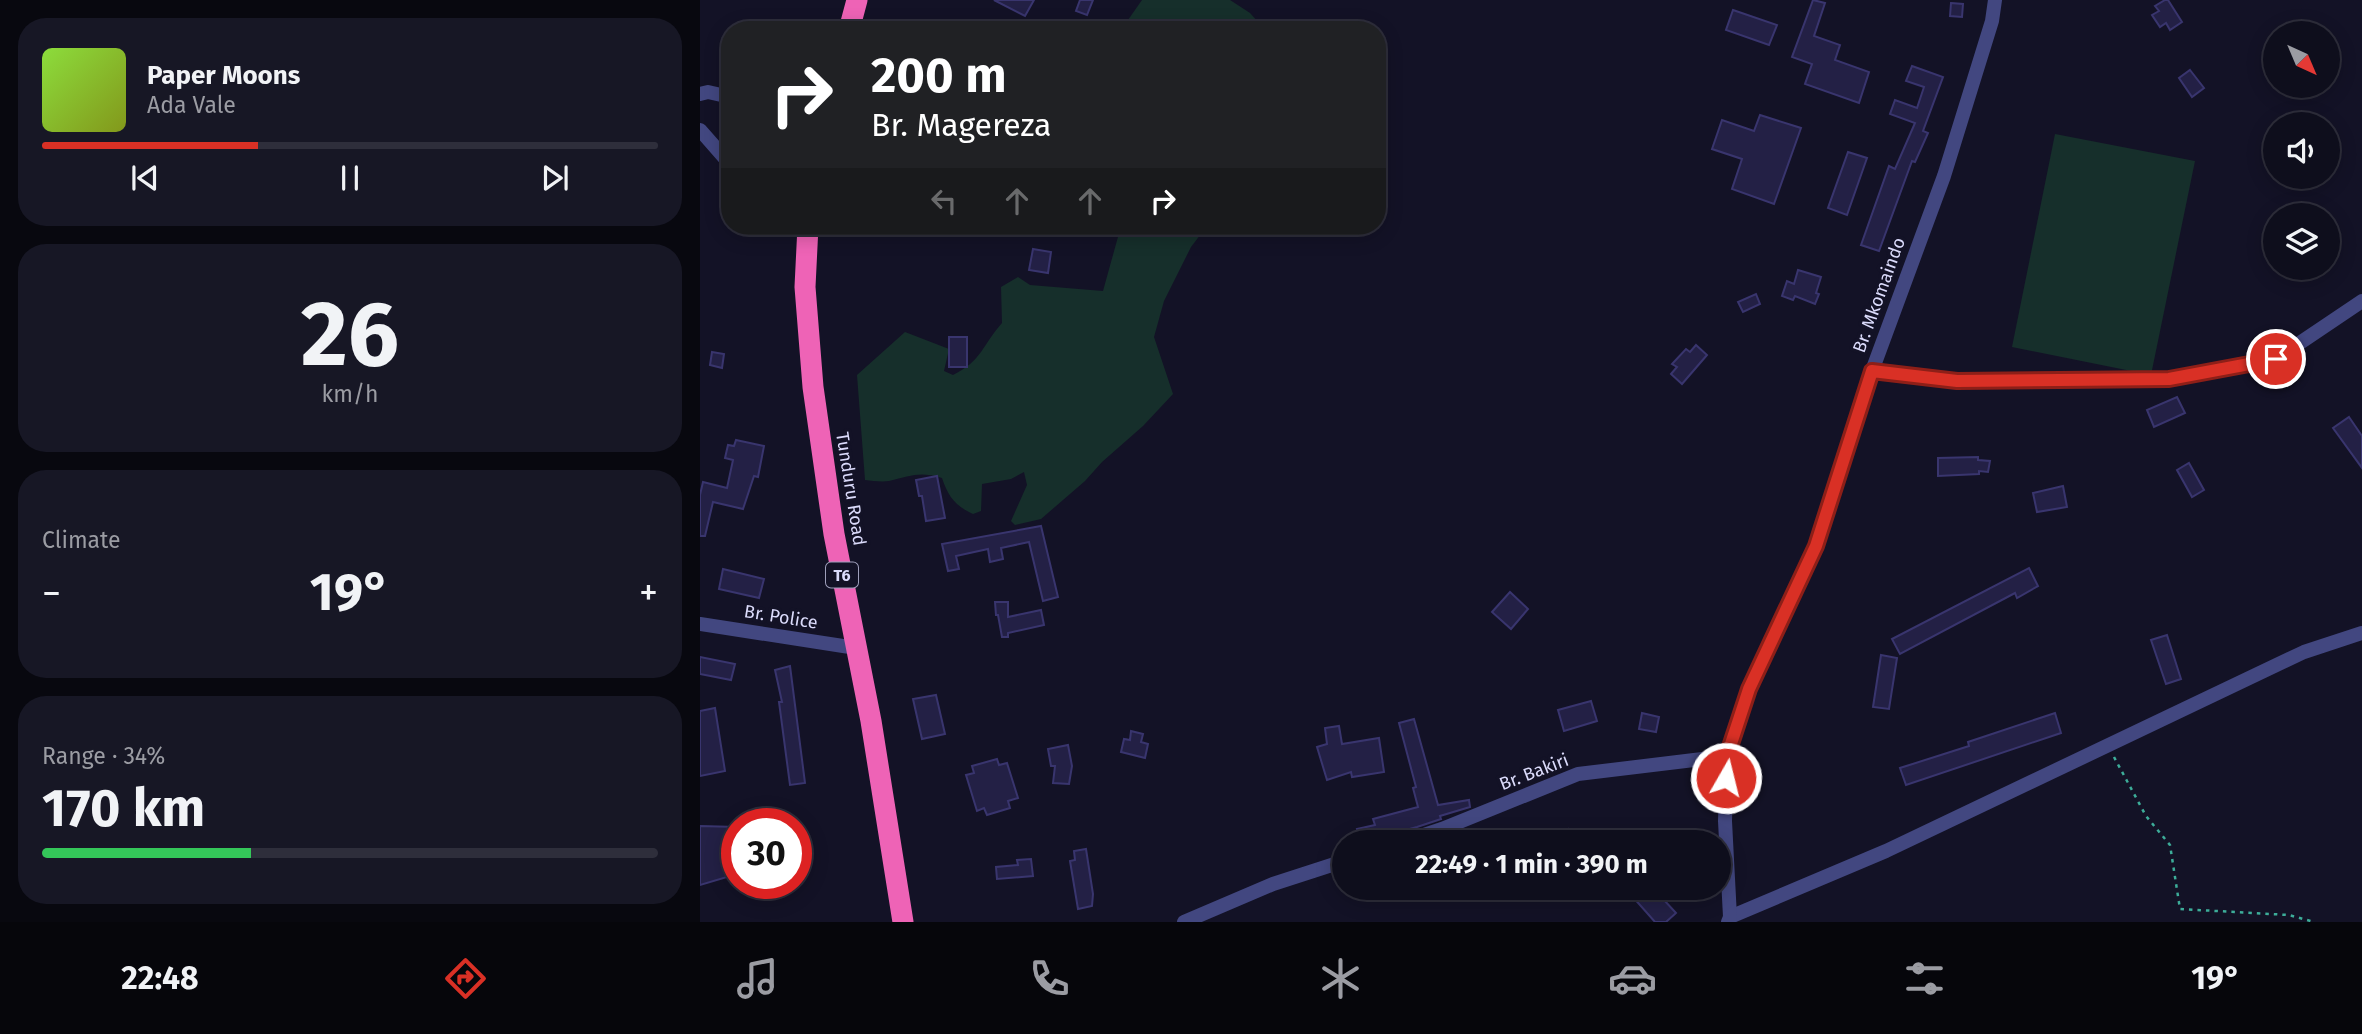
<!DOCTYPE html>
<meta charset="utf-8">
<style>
body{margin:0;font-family:"Fira Sans",sans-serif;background:#171725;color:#f1f3f6;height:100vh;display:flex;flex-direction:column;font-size:26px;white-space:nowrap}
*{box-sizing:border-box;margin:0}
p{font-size:23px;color:#9b9ca3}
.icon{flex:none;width:38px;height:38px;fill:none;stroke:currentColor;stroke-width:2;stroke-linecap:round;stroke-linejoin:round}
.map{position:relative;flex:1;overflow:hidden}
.sheet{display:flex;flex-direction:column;gap:18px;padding:18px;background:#08080f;width:700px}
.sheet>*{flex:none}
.guide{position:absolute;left:21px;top:21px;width:665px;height:214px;border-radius:28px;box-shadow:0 4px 18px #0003,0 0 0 2px #2e2e3b;background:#202124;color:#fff;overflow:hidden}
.needle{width:46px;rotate:136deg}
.buttons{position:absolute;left:1563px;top:21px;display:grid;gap:14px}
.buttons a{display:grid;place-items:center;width:77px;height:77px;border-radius:50%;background:#0e0e1c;box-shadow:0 4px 18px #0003,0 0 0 2px #2e2e3b;font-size:35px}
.speed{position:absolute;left:21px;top:808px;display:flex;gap:14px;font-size:35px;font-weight:700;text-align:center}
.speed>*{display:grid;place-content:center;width:91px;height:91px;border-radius:50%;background:#0e0e1c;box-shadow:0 4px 18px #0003,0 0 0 2px #2e2e3b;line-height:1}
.speed .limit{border:10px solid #d22;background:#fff;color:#111}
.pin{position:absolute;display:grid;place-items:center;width:60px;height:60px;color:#fff;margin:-30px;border:4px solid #fff;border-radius:50%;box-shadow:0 2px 7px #0007}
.me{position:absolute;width:77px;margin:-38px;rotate:8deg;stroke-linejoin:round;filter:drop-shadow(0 0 5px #0008)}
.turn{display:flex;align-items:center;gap:24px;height:147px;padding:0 35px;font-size:32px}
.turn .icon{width:91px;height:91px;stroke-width:2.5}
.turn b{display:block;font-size:49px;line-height:60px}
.lanes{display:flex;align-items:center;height:66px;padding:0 35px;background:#0003;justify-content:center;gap:35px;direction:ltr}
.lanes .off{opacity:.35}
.big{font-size:52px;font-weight:700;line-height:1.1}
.sheet .tile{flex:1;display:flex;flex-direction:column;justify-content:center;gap:10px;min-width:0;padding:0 24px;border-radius:28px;background:#171725}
.sheet .dial{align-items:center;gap:0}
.dial b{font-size:91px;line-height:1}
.song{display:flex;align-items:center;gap:21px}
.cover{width:84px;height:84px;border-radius:10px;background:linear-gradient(135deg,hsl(90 70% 55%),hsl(70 70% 35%))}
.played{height:7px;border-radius:4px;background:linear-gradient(90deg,#d93025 35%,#2e2e3b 35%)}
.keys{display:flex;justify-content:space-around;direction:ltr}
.heat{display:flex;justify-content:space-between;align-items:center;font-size:38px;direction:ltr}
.charge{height:10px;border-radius:5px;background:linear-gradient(90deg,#34c759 34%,#2e2e3b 0)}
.trip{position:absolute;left:632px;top:830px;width:399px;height:70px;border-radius:35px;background:#0e0e1c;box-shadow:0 4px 18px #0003,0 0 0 2px #2e2e3b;font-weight:700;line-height:70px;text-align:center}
.menu{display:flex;height:112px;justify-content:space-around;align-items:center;background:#06060b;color:#9b9ca3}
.menu .icon{width:49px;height:49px}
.menu .on{color:#d93025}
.menu b{font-size:32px;color:#f1f3f6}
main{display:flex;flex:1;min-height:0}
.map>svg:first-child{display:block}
.green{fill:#162f2b}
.building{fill:#232045;stroke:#39356e;stroke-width:2}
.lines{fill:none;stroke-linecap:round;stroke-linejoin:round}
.path{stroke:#3dad99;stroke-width:2.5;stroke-dasharray:3.5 5;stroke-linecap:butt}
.street{stroke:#424780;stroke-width:14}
.highway{stroke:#ee63b6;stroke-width:21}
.route-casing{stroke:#8d1f18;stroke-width:18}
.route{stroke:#d93025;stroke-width:12}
.labels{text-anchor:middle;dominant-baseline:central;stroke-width:7;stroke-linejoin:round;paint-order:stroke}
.shield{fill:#131226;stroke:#9f9fbb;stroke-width:2}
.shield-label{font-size:16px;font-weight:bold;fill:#dbdbfb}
.street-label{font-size:18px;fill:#dbdbfb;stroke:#131226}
</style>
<main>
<section class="sheet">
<div class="tile">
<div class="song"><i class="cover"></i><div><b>Paper Moons</b><p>Ada Vale</p></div></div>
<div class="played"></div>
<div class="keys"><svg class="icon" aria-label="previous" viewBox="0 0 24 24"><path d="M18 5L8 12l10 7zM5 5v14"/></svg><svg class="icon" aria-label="pause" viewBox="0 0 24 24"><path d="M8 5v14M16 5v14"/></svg><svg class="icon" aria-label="next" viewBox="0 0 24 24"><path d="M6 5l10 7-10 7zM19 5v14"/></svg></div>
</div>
<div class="tile dial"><b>26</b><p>km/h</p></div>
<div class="tile"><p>Climate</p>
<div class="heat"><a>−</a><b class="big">19°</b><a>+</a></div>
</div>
<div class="tile"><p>Range · 34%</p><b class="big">170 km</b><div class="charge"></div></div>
</section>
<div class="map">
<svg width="1662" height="922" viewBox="0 0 1662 922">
<rect width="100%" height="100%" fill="#131226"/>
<g class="green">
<path d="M 442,0 L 530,0 L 550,13 L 565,30 L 421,30 Z"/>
<path d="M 1355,134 L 1495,161 L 1451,375 L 1312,347 Z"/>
<path d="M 421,226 L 507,226 L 491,247 L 464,301 L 454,337 L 473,394 L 443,426 L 402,462 L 385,481 L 341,519 L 315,525 L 311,521 L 327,485 L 324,472 L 311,479 L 282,484 L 281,511 L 273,514 C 255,506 248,496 242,478 C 219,471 211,476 189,481 C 182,482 173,481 165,480 L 157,375 L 205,332 L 249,349 L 244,371 L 253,375 C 282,361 283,344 302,323 L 301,287 L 318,277 L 330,285 L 403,291 Z"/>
</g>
<g class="building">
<path d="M 294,0 L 334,0 L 325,16 Z"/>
<path d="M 380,0 L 393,0 L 387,15 L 376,11 Z"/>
<path d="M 1113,0 L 1125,3 L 1114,36 L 1140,45 L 1135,60 L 1169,72 L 1159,103 L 1105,84 L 1112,64 L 1092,57 Z"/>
<path d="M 1465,0 L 1468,0 L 1482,22 L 1470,30 L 1466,23 L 1460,27 L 1452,15 L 1459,11 L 1455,6 Z"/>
<path d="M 1251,3 L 1263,4 L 1262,17 L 1250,16 Z"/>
<path d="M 1033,10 L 1077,25 L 1069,45 L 1026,30 Z"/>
<path d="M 1212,66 L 1243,77 L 1223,131 L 1228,133 L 1215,162 L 1212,161 L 1179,251 L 1161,245 L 1189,166 L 1195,169 L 1215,123 L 1190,114 L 1195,100 L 1217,108 L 1224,87 L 1206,81 Z"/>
<path d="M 1490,70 L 1504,88 L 1492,97 L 1479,78 Z"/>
<path d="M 1060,115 L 1101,128 L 1074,204 L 1032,189 L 1042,159 L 1012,149 L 1022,120 L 1054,131 Z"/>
<path d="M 1148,152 L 1167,158 L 1147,215 L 1128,208 Z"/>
<path d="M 333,249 L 351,252 L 348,273 L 329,270 Z"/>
<path d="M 1098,270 L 1121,277 L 1116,293 L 1119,294 L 1115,304 L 1095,296 L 1093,300 L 1082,296 L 1087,281 L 1094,284 Z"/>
<path d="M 1056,294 L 1060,304 L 1043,312 L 1038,302 Z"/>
<rect x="249" y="337" width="18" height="30"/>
<path d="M 996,345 L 1007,355 L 982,384 L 971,374 L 977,367 L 972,364 L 986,349 L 990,352 Z"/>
<path d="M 12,352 L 24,354 L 22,368 L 10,365 Z"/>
<path d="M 1477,397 L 1485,413 L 1454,427 L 1447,410 Z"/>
<path d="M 1649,417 L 1662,436 L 1662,468 L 1633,428 Z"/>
<path d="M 36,440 L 64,446 L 58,477 L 54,476 L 43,509 L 13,502 L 5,536 L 0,536 L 0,495 L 3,482 L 27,488 L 33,460 L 25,458 L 28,445 L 34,446 Z"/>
<path d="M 1278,457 L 1278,460 L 1290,461 L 1288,472 L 1279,471 L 1279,474 L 1238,476 L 1238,458 Z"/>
<path d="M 1489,463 L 1504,490 L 1492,497 L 1477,470 Z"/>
<path d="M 237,476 L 245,518 L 226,521 L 222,496 L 219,496 L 216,480 Z"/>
<path d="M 1363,486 L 1367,507 L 1337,512 L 1333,493 Z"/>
<path d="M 341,526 L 358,597 L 343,601 L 329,542 L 301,548 L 303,559 L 290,562 L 288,549 L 256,556 L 259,569 L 248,571 L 242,544 Z"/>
<path d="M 1329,568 L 1338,586 L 1317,598 L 1315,593 L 1200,654 L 1192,639 Z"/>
<path d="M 23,569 L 64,579 L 59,598 L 19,589 Z"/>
<path d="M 810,592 L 828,609 L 811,629 L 792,612 Z"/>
<path d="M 295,602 L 308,602 L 308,617 L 341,610 L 344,625 L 308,633 L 308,637 L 302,637 L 298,615 L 296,615 Z"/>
<path d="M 1467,635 L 1481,679 L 1466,684 L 1451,640 Z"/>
<path d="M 1181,655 L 1197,658 L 1189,709 L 1173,707 Z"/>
<path d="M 0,657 L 35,664 L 31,680 L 0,674 Z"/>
<path d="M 90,666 L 105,783 L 90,785 L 79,702 L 82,702 L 75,670 Z"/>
<path d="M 236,695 L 245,734 L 222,739 L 213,699 Z"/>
<path d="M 891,701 L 897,721 L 864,731 L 858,710 Z"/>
<path d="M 15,708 L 25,771 L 0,776 L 0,711 Z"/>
<path d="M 942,713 L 959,717 L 956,732 L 939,729 Z"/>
<path d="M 1355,713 L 1361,733 L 1206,785 L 1200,768 L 1269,746 L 1268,742 Z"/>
<path d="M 714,719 L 738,805 L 769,800 L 770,807 L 740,816 L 741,819 L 717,827 L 661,842 L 657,829 L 675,825 L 673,819 L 718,807 L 713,788 L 716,787 L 699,723 Z"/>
<path d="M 639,726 L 642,744 L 679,738 L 684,772 L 652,777 L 651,772 L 627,780 L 617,747 L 627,744 L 625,728 Z"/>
<path d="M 431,731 L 443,734 L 441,742 L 448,744 L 445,758 L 421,752 L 424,739 L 430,740 Z"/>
<path d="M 368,745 L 372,766 L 369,784 L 353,783 L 355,766 L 351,766 L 348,749 Z"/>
<path d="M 297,759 L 299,765 L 307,763 L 318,798 L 308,801 L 310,808 L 287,815 L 284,808 L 277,811 L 266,775 L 274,773 L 272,766 Z"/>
<path d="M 0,826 L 37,827 L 37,874 L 0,885 Z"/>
<path d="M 868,829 L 871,842 L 836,842 L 835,838 Z"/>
<path d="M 386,849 L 393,894 L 392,906 L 378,909 L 370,861 L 375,860 L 374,851 Z"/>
<path d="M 331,859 L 333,876 L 297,879 L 296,867 L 318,865 L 317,860 Z"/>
<path d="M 924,887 L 952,887 L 976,913 L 966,922 L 955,922 Z"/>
</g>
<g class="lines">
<path class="path" d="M 1414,757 L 1446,816 L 1470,845 L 1480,909 L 1589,915 L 1614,922"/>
<g class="street">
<path d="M 0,94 L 8,92 L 30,97"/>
<path d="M 0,130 L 30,164"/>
<path d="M 1172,371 L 1257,381 L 1469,379 L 1576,359 L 1662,301"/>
<path d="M 0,624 L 156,648"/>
<path d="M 703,842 L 742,829 L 878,774 L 1027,756"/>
<path d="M 1030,917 L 1186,851 L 1604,652 L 1662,633"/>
<path d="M 484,922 L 573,884 L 644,861"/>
<path d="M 1028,922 L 1030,917 L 1025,821 L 1027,756 L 1049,689 L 1116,546 L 1172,371 L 1244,176 L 1292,21 L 1295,0"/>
</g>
<g class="highway">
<path d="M 149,30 L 157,0"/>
<path d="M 108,226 L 105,287 L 113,387 L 134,534 L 171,721 L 203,922"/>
</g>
</g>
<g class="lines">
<defs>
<path id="route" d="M 1026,778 L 1027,756 L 1049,689 L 1116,546 L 1172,371 L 1257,381 L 1469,379 L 1576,359"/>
</defs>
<use href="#route" class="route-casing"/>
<use href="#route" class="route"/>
</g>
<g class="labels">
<rect class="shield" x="126" y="562.5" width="32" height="25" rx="5"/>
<g class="shield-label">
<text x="142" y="575">T6</text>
</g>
<g class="street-label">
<text transform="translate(1179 295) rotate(-70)">Br. Mkomaindo</text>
<text transform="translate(151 489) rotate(81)">Tunduru Road</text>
<text transform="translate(81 617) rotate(9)">Br. Police</text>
<text transform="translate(834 772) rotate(-21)">Br. Bakiri</text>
</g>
</g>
</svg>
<div class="buttons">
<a><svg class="needle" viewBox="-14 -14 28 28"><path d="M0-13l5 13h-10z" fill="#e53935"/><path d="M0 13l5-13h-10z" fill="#9b9ca3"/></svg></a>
<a><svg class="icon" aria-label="sound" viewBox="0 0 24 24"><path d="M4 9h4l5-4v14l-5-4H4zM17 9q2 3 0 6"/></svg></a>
<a><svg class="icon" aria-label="layers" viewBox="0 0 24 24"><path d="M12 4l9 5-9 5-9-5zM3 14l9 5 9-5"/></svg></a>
</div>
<div class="speed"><div class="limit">30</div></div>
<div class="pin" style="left:1576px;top:359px;background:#d93025"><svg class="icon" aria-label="arrive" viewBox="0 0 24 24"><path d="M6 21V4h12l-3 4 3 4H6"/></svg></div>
<svg class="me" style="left:1026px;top:778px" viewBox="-20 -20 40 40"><circle r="17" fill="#d93025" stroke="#fff" stroke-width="3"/><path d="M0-11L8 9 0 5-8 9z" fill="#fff"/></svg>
<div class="trip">22:49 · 1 min · 390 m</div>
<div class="guide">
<div class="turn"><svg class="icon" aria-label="right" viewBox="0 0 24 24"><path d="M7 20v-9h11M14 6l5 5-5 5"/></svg><div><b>200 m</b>Br. Magereza</div></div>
<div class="lanes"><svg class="icon off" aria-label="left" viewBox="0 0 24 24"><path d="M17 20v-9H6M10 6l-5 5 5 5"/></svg><svg class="icon off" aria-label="ahead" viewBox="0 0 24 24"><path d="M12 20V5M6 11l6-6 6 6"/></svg><svg class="icon off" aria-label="ahead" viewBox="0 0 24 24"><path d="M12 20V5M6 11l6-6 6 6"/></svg><svg class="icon" aria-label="right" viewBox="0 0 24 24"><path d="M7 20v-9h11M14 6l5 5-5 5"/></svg></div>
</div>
</div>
</main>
<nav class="menu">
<b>22:48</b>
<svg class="icon on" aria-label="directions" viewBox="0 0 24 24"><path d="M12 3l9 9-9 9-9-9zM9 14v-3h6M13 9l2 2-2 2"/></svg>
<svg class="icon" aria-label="music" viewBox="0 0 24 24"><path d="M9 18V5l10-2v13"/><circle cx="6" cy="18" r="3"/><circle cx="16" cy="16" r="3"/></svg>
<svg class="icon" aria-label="phone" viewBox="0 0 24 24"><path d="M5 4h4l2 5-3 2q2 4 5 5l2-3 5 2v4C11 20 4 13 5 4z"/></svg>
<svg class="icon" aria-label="climate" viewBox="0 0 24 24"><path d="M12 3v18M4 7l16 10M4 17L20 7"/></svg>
<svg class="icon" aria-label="car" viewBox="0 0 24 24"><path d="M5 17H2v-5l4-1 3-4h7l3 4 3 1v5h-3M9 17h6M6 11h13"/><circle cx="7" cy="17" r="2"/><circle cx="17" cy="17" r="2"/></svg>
<svg class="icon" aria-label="filters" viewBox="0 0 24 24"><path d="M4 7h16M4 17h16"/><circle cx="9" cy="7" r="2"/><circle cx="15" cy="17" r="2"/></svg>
<b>19°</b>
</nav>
